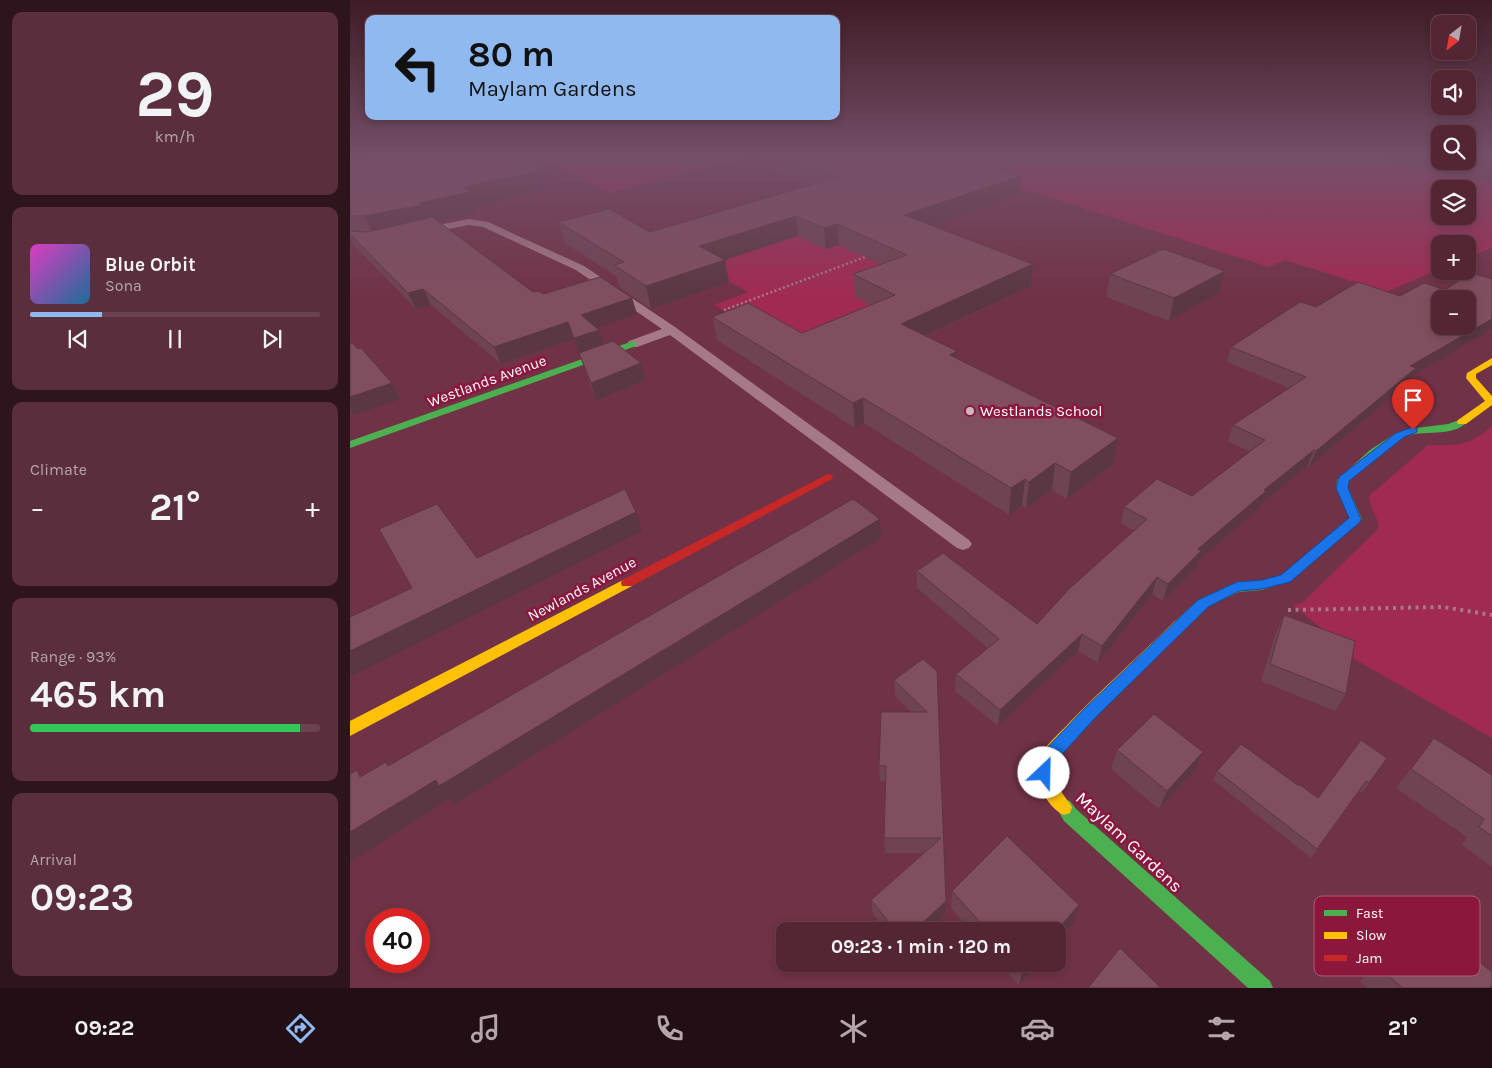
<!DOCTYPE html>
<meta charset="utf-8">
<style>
body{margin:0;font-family:Karla,sans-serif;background:#5a2e3c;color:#f1f3f6;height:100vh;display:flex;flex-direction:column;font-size:19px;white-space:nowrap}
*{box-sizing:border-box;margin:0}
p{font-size:16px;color:#b5a5ac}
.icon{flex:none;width:28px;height:28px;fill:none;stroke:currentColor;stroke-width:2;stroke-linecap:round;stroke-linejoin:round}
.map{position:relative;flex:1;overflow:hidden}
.details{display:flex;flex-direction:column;gap:12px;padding:12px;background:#2e151d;width:350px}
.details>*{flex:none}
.top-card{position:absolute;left:15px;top:15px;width:475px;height:105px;border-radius:10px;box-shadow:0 2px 8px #0003,0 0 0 1px #6a434f;background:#90b9f0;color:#111;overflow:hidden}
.needle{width:32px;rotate:211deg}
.buttons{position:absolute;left:1081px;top:15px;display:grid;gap:10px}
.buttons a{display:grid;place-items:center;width:45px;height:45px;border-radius:10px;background:#542634;box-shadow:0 2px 8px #0003,0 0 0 1px #6a434f;font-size:25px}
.speed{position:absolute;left:15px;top:908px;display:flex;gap:10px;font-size:25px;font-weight:700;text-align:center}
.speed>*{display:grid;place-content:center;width:65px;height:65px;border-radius:50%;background:#542634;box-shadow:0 2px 8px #0003,0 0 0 1px #6a434f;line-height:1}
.speed .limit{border:8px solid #d22;background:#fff;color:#111}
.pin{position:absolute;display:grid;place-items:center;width:42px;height:42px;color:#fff;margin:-51px -21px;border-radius:50% 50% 50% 0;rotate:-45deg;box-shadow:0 0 5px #0007}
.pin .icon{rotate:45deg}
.me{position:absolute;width:55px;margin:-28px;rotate:24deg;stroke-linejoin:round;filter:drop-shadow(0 0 4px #0008)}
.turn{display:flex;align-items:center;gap:18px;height:105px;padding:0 20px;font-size:22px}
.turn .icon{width:65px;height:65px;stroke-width:2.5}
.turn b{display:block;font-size:35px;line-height:42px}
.big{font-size:38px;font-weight:700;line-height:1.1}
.details .tile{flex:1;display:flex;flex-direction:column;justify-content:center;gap:8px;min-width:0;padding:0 18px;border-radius:10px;background:#5a2e3c}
.details .dial{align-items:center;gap:0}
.dial b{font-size:65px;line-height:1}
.song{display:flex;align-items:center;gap:15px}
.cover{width:60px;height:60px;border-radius:8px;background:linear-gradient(135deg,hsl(310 70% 55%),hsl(200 70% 35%))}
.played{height:5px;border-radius:2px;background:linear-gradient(90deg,#90b9f0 25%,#6a434f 25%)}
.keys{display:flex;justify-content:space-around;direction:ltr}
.heat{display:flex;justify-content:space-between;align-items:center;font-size:28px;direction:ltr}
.charge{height:8px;border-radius:4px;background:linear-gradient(90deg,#34c759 93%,#6a434f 0)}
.trip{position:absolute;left:426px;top:922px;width:290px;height:50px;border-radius:10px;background:#542634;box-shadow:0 2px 8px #0003,0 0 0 1px #6a434f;font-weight:700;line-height:50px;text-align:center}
.dock{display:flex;height:80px;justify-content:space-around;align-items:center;background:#220f15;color:#b5a5ac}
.dock .icon{width:35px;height:35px}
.dock .selected{color:#90b9f0}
.dock b{font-size:22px;color:#f1f3f6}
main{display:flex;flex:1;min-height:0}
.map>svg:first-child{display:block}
.green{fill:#a12a53;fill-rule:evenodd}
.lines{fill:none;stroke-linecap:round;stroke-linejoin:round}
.path-far1{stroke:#a57987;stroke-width:2.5;stroke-dasharray:2 2.5;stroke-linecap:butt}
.path{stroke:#a57987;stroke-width:4;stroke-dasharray:3 4.5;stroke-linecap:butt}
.lane{fill:#a57987;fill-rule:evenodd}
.fast{fill:#4caf50;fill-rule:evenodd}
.slow{fill:#ffc107;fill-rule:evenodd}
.jam{fill:#c62828;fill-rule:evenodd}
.wall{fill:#6e4352}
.shaded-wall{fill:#5a3742}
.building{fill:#804e5f;stroke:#5a3742;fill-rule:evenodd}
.route{fill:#1a73e8;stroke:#114b97}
.poi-dot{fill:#cdb7be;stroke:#8b173d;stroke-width:2}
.labels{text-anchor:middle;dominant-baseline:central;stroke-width:5;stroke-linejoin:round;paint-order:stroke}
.street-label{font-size:15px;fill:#fff;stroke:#8b173d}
.poi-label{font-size:15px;fill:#fff;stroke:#8b173d;text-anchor:start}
.near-street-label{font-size:18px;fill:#fff;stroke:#8b173d}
.key{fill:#8b173d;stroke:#ae5d77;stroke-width:1}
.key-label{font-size:14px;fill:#fff}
</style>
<main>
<section class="details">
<div class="tile dial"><b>29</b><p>km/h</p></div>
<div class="tile">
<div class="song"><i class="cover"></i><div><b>Blue Orbit</b><p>Sona</p></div></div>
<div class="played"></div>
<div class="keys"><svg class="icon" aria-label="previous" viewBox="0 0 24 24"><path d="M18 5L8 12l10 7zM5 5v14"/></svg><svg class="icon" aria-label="pause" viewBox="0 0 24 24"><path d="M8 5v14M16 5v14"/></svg><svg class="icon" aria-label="next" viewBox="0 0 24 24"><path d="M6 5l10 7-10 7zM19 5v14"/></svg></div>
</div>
<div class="tile"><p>Climate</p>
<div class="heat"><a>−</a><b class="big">21°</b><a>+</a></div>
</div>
<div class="tile"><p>Range · 93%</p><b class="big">465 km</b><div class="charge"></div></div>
<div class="tile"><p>Arrival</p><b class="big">09:23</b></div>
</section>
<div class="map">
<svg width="1142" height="988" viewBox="0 0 1142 988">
<rect width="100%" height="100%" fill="#703246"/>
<g class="green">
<path d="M 192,158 L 398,158 L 259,193 Z"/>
<path d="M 573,158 L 1024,158 L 1142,183 L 1142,248 L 1118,258 L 1118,244 L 1090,244 L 1090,269 L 1036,292 L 935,260 L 919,267 ZM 1090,189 L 1118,189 L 1118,216 L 1090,216 Z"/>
<path d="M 473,216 L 515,257 L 549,271 L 625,284 L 454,357 L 364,305 L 398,292 L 339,260 Z"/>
<path d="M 1142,426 L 1142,738 L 999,656 L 987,641 L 943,605 L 952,603 L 1028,529 C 1029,515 1020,511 1019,496 L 1078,445 C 1107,446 1119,446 1142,426 Z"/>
</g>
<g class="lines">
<path class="path-far1" d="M 374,310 L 515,257"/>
<path class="path" d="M 938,610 L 1093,607 L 1142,615"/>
<path class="lane" d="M 119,219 L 138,222 L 234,266 L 325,327 L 619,540 L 622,544 L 619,548 L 613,550 L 607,548 L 320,335 L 287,347 L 279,347 L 277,344 L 279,341 L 312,329 L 226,270 L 133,227 L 119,225 L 73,234 L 68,231 L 73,228 Z"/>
<g class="fast">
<path d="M 283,341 L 286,342 L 286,346 L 0,448 L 0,441 Z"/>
<path d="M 1112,419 L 1117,422 C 1102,438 1072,429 1053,437 C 1032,447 1015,466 998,481 L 998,488 L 1012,519 L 940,581 L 912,590 L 889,592 L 858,606 L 835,629 L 830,630 L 825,629 L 823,625 L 825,621 L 848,600 L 882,584 L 912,580 L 932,575 L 1000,518 L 986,488 L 987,480 L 1020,450 L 1046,433 L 1066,428 L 1098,424 Z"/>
<path d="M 714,799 L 720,801 L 726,809 L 920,981 L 923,988 L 898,988 L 714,821 L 706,807 L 708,801 Z"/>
</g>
<g class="slow">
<path d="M 1142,358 L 1142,365 L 1126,374 L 1126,378 L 1142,396 L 1142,405 L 1116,424 L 1108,424 L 1107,422 L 1108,420 L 1135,401 L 1116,378 L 1117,373 Z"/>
<path d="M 277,578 L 282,580 L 283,583 L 282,586 L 0,736 L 0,721 Z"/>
<path d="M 830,620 L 835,621 L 837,625 L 835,629 L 745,717 L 704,761 L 702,773 L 708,787 L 722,807 L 720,813 L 714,815 C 695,807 679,771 691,753 C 699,742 711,732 720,722 C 754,687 790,655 825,621 Z"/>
</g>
<path class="jam" d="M 478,474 L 482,475 L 483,477 L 482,479 L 282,586 L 272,586 L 271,583 L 272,580 Z"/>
</g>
<g class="wall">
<path d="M 410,158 L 589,158 L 670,194 L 582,226 L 683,264 L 681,286 L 576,336 L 607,351 L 606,358 L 763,464 L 717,499 L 702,490 L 676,508 L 672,506 L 659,515 L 514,423 L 505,428 L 367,340 L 362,317 L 452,333 L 521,305 L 505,297 L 503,274 L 531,264 L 489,245 L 476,249 L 448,236 L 375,260 L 379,282 L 301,309 L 270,288 L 266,276 L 215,243 L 208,222 L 300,232 L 462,185 L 411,165 Z"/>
<path d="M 200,159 L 205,177 L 198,179 L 201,188 L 125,206 L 127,212 L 87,221 L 183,292 L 193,294 L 282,298 L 287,314 L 246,328 L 253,344 L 295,380 L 246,401 L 224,339 L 151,364 L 81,305 L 66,309 L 4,245 L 0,237 L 0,163 Z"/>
<path d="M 875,271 L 869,293 L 819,321 L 756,297 L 760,274 Z"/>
<path d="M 881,347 L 1062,376 L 1058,383 L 959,467 L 957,466 L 911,504 L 910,508 L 848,561 L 846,568 L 813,601 L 802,594 L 748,663 L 728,651 L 648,726 L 605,691 L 606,674 L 638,648 L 567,588 L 567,571 L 687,624 L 784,531 L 771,523 L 774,507 L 842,496 L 900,452 L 878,441 L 883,425 L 939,388 L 877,362 Z"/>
<path d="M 934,615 L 996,694 L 985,711 L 911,681 L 926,633 Z"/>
<path d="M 587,671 L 596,901 L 595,915 L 578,931 L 536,931 L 523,914 L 521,900 L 575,853 L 535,853 L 534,838 L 535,782 L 530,781 L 529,766 L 561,712 L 545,696 L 544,680 Z"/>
<path d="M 1084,738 L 1142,775 L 1142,867 L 1112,845 L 1117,837 L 1046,788 Z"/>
<path d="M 767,750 L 845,771 L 809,809 L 761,769 Z"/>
<path d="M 1037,758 L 1012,793 L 1009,791 L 961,858 L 863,780 L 867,771 L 949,786 L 968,798 Z"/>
<path d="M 602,891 L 724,922 L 708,931 L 621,931 L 601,908 Z"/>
<path d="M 1060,909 L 1140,988 L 1017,988 L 1010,982 L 1044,925 Z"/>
<path d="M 650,964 L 687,964 L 669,985 Z"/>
</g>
<g class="shaded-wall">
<path d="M 200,159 L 205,177 L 198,179 L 201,188 L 125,206 L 127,212 L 24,237 L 14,216 L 69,203 L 183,163 Z"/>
<path d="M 671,176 L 670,194 L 554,236 L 554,215 Z"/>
<path d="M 446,216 L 448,236 L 375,260 L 379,282 L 301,309 L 296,286 L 349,246 Z"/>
<path d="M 487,224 L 489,245 L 476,249 L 474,228 Z"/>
<path d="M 683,264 L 681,286 L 551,347 L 551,324 Z"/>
<path d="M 875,271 L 869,293 L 819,321 L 824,298 Z"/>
<path d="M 73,289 L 81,305 L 66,309 L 58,293 Z"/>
<path d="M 282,298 L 287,314 L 236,332 L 231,315 Z"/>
<path d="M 1142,319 L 1142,329 L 1062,376 L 1058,383 L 959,467 L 966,451 L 1060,366 Z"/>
<path d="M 218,322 L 224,339 L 151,364 L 144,347 Z"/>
<path d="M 249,330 L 254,346 L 229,355 L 224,338 Z"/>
<path d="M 607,351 L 606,376 L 600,355 Z"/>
<path d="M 291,363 L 295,380 L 246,401 L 241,383 Z"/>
<path d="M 42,383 L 50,399 L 4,415 L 0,408 L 0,397 Z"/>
<path d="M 513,398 L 514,423 L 505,428 L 503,403 Z"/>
<path d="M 768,438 L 763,464 L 717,499 L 721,472 Z"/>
<path d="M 964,450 L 957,466 L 911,504 L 910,508 L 848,561 L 846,568 L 813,601 L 818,584 L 848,549 L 914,490 Z"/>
<path d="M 705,463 L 702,490 L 676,508 L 679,482 Z"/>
<path d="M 675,479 L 672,506 L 659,515 L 661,488 Z"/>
<path d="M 286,512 L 292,531 L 0,677 L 0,651 Z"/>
<path d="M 530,519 L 531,538 L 104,805 L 99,799 L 0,862 L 0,832 L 86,780 Z"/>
<path d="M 807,577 L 802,594 L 748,663 L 752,646 Z"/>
<path d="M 732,634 L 728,651 L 648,726 L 650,710 Z"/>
<path d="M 853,752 L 845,771 L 809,809 L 817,791 Z"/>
<path d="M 596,901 L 595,915 L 578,931 L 564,931 Z"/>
<path d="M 729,905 L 724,922 L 708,940 L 708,931 L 706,931 Z"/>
<path d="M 677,964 L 687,964 L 669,985 L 673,969 Z"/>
</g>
<g class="building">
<path d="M 27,158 L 198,158 L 200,159 L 183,163 L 195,170 L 113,187 L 120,192 L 69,203 L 71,205 L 14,216 L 0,216 L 0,163 Z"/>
<path d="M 437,158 L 589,158 L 605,163 L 618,159 L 671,176 L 554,215 L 683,264 L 551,324 L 607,351 L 600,355 L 768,438 L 721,472 L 705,463 L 679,482 L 675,479 L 661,488 L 513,398 L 503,403 L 362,317 L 398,303 L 452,333 L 545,295 L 503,274 L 557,255 L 487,224 L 474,228 L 446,216 L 349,246 L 375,260 L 296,286 L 264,265 L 274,262 L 208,222 L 259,209 L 300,232 L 488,177 Z"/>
<path d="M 82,217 L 183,292 L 188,291 L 193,294 L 250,277 L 282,298 L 231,315 L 249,330 L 224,338 L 218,322 L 144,347 L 73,289 L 58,293 L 0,234 L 0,231 L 18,232 Z"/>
<path d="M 813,249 L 875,271 L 824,298 L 760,274 Z"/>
<path d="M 1121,273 L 1142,279 L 1142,319 L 1060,366 L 1066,368 L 966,451 L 964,450 L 914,490 L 916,491 L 848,549 L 851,551 L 818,584 L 807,577 L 752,646 L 732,634 L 650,710 L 606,674 L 649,639 L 567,571 L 593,553 L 687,624 L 719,589 L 797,519 L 774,507 L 807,479 L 842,496 L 915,440 L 883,425 L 956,377 L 881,347 L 950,302 L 966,307 L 1008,282 L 1050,296 L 1074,283 L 1095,290 ZM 1090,299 L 1118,299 L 1118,326 L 1090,326 Z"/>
<path d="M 263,341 L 291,363 L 241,383 L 229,353 Z"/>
<path d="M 0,343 L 2,343 L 8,349 L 11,348 L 42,383 L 0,397 Z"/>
<path d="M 275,489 L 286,512 L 0,651 L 0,617 L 62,588 L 29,529 L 87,504 L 127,558 Z"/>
<path d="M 503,499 L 530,519 L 89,786 L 86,780 L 0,832 L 0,774 L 7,770 L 10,777 L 36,762 L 38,766 Z"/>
<path d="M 934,615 L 1005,641 L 996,694 L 920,664 Z"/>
<path d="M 573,659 L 587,671 L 596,901 L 564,931 L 546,931 L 521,900 L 591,838 L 534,838 L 536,766 L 529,766 L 531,712 L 577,712 L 544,680 Z"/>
<path d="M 804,714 L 853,752 L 817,791 L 767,750 Z"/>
<path d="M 1084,738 L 1142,775 L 1142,836 L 1129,827 L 1134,819 L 1061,769 Z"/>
<path d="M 1011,740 L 1037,758 L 1019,783 L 1016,781 L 967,849 L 867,771 L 891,744 L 949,786 L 950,785 L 968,798 Z"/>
<path d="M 657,836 L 729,905 L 706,931 L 638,931 L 602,891 Z"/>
<path d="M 1060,909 L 1142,972 L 1142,985 L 1140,988 L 1053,988 L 1026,966 Z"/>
<path d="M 770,948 L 811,988 L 738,988 Z"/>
<path d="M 668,964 L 677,964 L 673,969 Z"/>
</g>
<linearGradient id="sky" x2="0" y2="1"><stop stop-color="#3e1c26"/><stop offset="0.53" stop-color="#744f68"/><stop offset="1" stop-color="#744f68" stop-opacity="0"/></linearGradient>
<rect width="1142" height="296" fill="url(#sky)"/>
<path class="route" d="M 1063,427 L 1067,428 L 1067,432 L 1054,437 L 999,481 L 998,488 L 1011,519 L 1010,522 L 940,582 L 912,589 L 889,591 L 858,607 L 746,717 L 714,752 L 705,761 L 700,779 L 694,781 L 688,779 L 686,773 L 692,753 L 735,708 L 848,600 L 887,582 L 912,580 L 931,575 L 999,518 L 986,488 L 989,477 L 1046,433 Z"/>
<circle class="poi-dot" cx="620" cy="411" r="5"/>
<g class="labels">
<g class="street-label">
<text transform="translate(137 381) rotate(-20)">Westlands Avenue</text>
<text transform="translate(232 589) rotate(-28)">Newlands Avenue</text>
</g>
<g class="poi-label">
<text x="630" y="411">Westlands School</text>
</g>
<g class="near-street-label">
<text transform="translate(779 842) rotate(43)">Maylam Gardens</text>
</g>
</g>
<rect x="964" y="896" width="166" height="80" rx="8" class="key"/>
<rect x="974" y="910" width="23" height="6" fill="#4caf50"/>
<rect x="974" y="932" width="23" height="7" fill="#ffc107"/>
<rect x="974" y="955" width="23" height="6" fill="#c62828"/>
<g class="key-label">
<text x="1006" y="918">Fast</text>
<text x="1006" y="940">Slow</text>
<text x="1006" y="963">Jam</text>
</g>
</svg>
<div class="buttons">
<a><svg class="needle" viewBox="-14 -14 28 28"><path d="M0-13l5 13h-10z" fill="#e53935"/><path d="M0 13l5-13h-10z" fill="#b5a5ac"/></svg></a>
<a><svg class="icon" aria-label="sound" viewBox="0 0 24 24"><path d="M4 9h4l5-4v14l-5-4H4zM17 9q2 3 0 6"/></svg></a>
<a><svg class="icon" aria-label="search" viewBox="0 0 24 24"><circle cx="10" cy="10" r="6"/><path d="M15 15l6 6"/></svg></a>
<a><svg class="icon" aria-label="layers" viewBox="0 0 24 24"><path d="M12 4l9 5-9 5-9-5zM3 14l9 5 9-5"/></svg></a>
<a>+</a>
<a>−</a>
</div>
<div class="speed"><div class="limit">40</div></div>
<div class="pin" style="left:1063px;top:430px;background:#d93025"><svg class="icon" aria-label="arrive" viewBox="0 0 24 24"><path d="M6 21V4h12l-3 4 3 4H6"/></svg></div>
<svg class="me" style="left:694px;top:773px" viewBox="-20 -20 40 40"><circle r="19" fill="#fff"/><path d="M0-13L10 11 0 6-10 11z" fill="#1a73e8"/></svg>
<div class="trip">09:23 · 1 min · 120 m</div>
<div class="top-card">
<div class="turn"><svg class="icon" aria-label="left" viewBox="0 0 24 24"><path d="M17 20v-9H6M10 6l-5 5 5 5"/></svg><div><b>80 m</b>Maylam Gardens</div></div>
</div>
</div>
</main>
<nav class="dock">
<b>09:22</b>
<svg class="icon selected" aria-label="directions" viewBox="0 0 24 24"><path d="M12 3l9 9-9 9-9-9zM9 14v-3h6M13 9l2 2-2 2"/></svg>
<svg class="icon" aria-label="music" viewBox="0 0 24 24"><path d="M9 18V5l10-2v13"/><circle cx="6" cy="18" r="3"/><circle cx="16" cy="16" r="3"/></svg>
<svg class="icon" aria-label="phone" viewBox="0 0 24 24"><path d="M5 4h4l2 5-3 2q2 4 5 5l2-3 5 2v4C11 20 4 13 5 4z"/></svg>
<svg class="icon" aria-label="climate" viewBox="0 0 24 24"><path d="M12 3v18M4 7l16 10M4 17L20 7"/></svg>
<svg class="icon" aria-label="car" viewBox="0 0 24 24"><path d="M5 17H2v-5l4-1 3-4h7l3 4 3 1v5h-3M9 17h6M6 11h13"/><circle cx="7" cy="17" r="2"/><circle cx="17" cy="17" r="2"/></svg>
<svg class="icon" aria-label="filters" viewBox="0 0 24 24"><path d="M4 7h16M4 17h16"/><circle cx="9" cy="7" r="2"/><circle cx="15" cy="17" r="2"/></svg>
<b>21°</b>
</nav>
